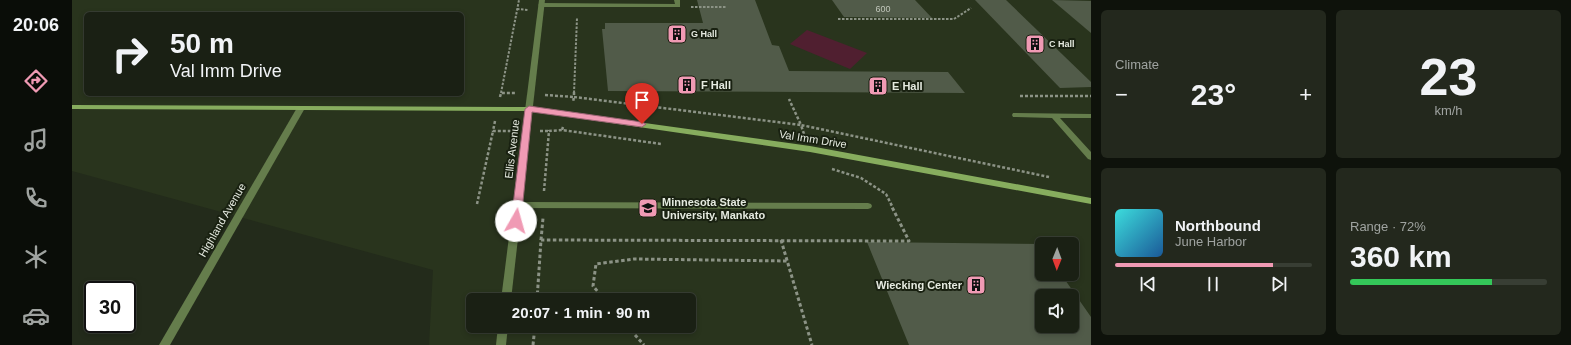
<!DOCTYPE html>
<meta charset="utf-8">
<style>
body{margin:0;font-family:Helvetica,sans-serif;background:#23281d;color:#f1f3f6;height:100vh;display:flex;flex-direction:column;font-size:15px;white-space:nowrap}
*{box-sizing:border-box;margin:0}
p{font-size:13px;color:#9fa3a0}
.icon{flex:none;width:22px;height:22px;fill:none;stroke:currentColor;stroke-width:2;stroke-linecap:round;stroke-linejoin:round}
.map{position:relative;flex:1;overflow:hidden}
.panel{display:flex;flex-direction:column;gap:10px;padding:10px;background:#0e120b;width:480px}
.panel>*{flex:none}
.guide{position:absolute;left:12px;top:12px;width:380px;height:84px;border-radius:6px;box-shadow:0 2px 6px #0003,0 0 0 1px #383e34;background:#1a2014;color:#f1f3f6;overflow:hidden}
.needle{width:26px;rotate:181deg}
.buttons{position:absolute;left:963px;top:237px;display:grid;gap:8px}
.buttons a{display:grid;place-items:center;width:44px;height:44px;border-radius:6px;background:#1a2014;box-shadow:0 2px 6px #0003,0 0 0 1px #383e34;font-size:20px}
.speed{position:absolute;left:12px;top:281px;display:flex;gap:8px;font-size:20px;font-weight:700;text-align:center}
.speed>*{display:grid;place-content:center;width:52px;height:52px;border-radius:50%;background:#1a2014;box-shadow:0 2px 6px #0003,0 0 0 1px #383e34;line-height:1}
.speed .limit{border:2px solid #111;border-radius:6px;background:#fff;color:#111}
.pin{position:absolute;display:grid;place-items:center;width:34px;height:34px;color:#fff;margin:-41px -17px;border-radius:50% 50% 50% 0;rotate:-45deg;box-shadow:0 0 4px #0007}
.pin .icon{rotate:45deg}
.me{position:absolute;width:44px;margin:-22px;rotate:7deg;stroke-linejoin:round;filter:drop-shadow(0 0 3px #0008)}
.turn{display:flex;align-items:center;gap:14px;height:84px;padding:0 20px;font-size:18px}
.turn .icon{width:52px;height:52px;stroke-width:2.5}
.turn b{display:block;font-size:28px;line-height:34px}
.big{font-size:30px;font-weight:800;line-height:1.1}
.panel .card{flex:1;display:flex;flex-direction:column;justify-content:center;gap:6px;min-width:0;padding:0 14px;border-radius:6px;background:#23281d}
.panel .dial{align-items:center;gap:0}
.dial b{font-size:52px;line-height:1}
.song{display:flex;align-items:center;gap:12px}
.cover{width:48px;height:48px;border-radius:6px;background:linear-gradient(135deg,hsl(180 70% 55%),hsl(210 70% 35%))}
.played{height:4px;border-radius:2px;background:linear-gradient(90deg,#f09ab4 80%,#383e34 80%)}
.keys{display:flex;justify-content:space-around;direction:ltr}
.heat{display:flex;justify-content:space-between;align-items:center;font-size:22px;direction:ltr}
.charge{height:6px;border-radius:3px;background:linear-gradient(90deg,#34c759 72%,#383e34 0)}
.panel .tiles{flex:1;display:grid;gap:10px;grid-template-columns:repeat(2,1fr)}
.trip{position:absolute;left:394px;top:293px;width:230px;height:40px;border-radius:6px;background:#1a2014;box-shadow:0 2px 6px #0003,0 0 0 1px #383e34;font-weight:800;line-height:40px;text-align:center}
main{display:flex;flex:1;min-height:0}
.tab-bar{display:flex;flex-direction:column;width:72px;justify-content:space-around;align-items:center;background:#0a0d08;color:#9fa3a0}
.tab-bar .icon{width:28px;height:28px}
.tab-bar .selected{color:#f09ab4}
.tab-bar b{font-size:18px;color:#f1f3f6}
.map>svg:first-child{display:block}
.built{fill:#29341d;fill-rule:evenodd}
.green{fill:#501f30}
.building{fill:#515b49;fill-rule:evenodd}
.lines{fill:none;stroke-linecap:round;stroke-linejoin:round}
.path-far2{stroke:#8c9386;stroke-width:2;stroke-dasharray:2.5 1.5;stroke-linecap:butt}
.path-far1{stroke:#8c9386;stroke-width:2.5;stroke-dasharray:3 2;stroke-linecap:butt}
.path{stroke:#8c9386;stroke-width:3;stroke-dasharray:3.5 2.5;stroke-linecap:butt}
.lane{fill:#657d4c;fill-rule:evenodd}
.street{fill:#657d4c;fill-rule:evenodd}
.secondary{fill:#87ad5e;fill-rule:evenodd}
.route{fill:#f09ab4;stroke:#9c6475}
.labels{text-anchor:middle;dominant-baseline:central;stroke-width:4;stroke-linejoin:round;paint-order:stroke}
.number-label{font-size:9px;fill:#c0c6ba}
.far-poi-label{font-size:9px;font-weight:bold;fill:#e5eae0;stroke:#192111;text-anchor:start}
.poi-label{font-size:11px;font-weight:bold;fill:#e5eae0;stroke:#192111;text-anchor:start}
.street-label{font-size:11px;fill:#e5eae0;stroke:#192111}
</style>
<main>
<nav class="tab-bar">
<b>20:06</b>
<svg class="icon selected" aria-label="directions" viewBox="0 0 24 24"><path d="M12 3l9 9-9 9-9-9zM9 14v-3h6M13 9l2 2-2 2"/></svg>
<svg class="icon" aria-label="music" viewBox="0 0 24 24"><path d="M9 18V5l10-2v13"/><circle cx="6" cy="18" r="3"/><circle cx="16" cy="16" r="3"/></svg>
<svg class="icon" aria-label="phone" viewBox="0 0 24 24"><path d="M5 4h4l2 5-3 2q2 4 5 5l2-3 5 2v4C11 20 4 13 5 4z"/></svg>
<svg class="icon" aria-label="climate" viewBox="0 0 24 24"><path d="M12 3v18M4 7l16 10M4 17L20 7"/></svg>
<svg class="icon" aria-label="car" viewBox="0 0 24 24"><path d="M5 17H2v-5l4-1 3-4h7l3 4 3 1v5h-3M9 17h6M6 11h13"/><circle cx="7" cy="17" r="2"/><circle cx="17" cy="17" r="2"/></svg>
</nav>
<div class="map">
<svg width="1019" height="345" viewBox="0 0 1019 345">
<rect width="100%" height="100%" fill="#232b1b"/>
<path class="built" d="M 0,0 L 1019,0 L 1019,345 L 357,345 L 361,270 L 0,171 ZM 14,14 L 390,14 L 390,94 L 14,94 ZM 970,244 L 1000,244 L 1000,274 L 970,274 ZM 970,296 L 1000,296 L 1000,326 L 970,326 ZM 401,300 L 617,300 L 617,326 L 401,326 Z"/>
<path class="green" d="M 735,30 L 795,53 L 778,69 L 718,44 Z"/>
<g class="building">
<path d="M 625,0 L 683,0 L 700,45 L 707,46 L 717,71 L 876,72 L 893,93 L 536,91 L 530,29 L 533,29 L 533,23 L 631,23 Z"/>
<path d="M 760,0 L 843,0 L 860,18 L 772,17 Z"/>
<path d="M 903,0 L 934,0 L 1019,82 L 1019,87 L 988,88 Z"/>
<path d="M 980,0 L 1019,1 L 1019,33 Z"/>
<path d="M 795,242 L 970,244 L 970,274 L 989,274 L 1019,317 L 1019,345 L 837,345 ZM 970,296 L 1000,296 L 1000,326 L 970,326 Z"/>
</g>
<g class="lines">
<g class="path-far2">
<path d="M 619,7 L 655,7"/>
<path d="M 445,9 L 456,10"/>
<path d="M 766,19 L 882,19 L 899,8"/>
<path d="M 429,93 L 447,0"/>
<path d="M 502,93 L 505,18"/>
</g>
<g class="path-far1">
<path d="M 502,92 L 502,97 L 729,125 L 717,99"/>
<path d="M 473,95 L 502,97 L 501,102"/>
<path d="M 948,96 L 1019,96"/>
<path d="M 428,97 L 429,93 L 444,93"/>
<path d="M 423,121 L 421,131 L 439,131"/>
<path d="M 491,127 L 490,130 L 589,144"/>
<path d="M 468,131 L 477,131"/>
<path d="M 732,134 L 729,125 L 977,177"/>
<path d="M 760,169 L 789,178 L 814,194 L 820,206"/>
<path d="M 472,191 L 477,131 L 490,130"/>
<path d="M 405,204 L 421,131"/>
</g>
<g class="path">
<path d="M 469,240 L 471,218"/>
<path d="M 709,240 L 740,345"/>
<path d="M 465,300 L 469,240 L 837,241 L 819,205"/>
<path d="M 533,300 L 521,286 L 524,264 L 562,259 L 715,261"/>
<path d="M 555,326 L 572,345"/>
<path d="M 461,345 L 463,326"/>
</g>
<g class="lane">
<path d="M 602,0 L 608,0 L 608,7 L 469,7 L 466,5 L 469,3 L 603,4 Z"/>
<path d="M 941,113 L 1019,114 L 1019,118 L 988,118 L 1019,152 L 1019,160 L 1016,159 L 980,118 L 944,117 L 941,117 L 940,115 Z"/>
<path d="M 446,202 L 796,203 L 799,204 L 800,206 L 799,208 L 796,209 L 446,208 L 443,207 L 442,205 L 443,203 Z"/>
</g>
<g class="street">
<path d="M 467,0 L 473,0 L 439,300 L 429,300 Z"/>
<path d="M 226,106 L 232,106 L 233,108 L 98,345 L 87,345 Z"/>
<path d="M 426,326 L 436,326 L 434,345 L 424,345 Z"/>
</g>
<path class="secondary" d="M 0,105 L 457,107 L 738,146 L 1019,198 L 1019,204 L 738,152 L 457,111 L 0,109 Z"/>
</g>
<path class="route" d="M 457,106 L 570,122 L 574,124 L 570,127 L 460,112 L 449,221 L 447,224 L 440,224 L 439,221 L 453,109 Z"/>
<defs>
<symbol id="building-square" viewBox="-11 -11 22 22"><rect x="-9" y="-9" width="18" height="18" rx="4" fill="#f09ab4" stroke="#192111"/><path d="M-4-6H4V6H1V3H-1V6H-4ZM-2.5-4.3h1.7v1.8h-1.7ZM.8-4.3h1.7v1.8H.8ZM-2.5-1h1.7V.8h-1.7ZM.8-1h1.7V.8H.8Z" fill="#111"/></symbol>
<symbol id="university-square" viewBox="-11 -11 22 22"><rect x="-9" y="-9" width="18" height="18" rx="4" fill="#f09ab4" stroke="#192111"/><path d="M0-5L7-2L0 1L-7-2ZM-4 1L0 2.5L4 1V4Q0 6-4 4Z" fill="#111"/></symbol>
</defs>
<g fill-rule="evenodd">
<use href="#building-square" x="594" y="23" width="22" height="22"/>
<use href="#building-square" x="952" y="33" width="22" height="22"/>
<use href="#building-square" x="604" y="74" width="22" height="22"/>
<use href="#building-square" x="795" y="75" width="22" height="22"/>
<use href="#university-square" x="565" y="197" width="22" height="22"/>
<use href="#building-square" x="893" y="274" width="22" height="22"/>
</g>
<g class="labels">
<g class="number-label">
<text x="811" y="9">600</text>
</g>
<g class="far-poi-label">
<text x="619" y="34">G Hall</text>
<text x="977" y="44">C Hall</text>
</g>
<g class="poi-label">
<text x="629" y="85">F Hall</text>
<text x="820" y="86">E Hall</text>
<text x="590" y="202">Minnesota State<tspan x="590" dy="13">University, Mankato</tspan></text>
<text x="890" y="285" text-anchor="end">Wiecking Center</text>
</g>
<g class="street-label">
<text transform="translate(741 139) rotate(9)">Val Imm Drive</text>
<text transform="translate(440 149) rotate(-83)">Ellis Avenue</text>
<text transform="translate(150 220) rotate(-60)">Highland Avenue</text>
</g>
</g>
</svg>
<div class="buttons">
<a><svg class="needle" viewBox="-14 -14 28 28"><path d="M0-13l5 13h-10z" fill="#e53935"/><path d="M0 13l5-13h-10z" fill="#9fa3a0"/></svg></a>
<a><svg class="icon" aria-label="sound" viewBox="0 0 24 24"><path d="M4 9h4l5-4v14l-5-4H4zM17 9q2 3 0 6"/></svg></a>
</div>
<div class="speed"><div class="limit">30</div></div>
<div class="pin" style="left:570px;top:124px;background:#d93025"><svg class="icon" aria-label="arrive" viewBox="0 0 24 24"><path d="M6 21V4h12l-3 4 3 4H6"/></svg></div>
<svg class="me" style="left:444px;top:221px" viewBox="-20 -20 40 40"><circle r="19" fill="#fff"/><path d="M0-13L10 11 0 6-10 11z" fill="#f09ab4"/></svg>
<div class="trip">20:07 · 1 min · 90 m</div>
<div class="guide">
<div class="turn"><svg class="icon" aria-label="right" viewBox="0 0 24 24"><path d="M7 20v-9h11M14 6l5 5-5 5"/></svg><div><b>50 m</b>Val Imm Drive</div></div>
</div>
</div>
<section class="panel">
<div class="tiles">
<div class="card"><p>Climate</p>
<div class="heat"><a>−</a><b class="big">23°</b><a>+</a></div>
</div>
<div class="card dial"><b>23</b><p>km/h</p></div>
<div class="card">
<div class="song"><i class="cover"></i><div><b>Northbound</b><p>June Harbor</p></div></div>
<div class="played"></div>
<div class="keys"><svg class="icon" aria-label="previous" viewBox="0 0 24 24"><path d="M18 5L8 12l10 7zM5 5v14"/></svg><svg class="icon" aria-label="pause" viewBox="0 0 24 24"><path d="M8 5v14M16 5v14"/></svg><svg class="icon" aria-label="next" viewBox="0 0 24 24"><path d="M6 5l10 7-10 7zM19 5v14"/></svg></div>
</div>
<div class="card"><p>Range · 72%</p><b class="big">360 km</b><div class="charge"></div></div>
</div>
</section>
</main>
